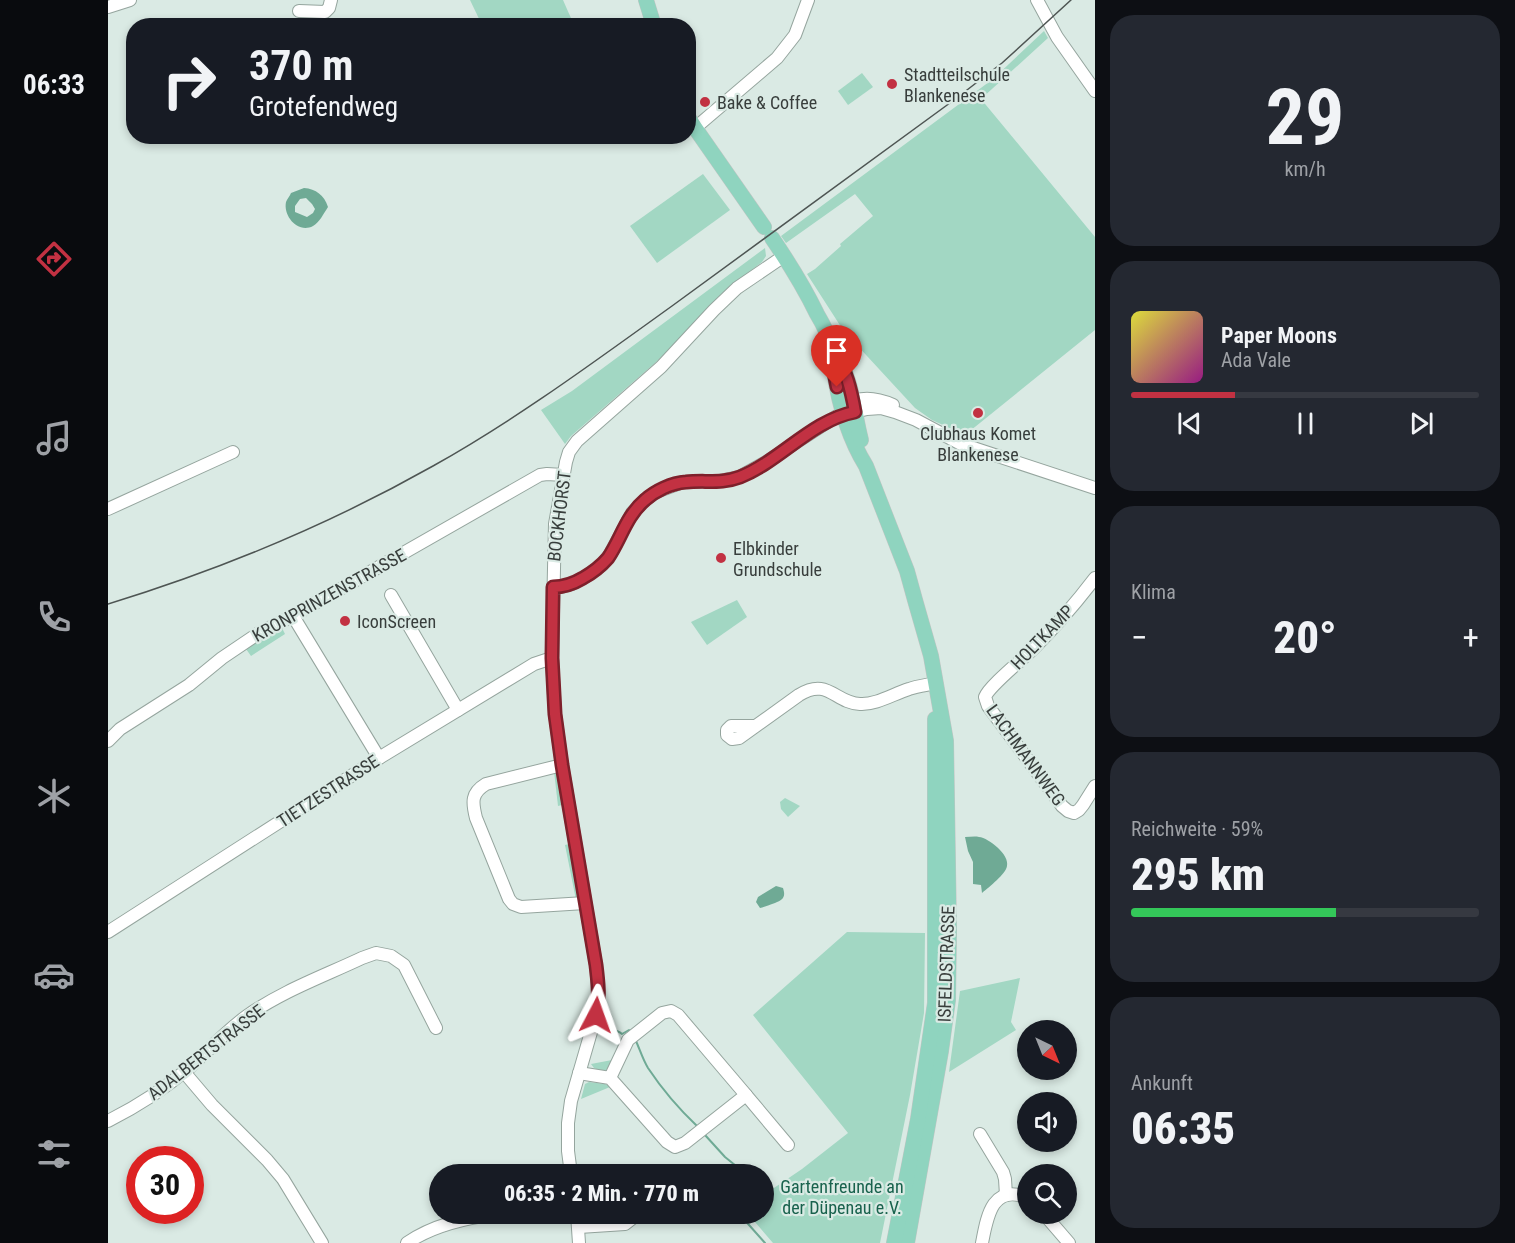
<!DOCTYPE html>
<html lang="de">
<meta charset="utf-8">
<style>
body{margin:0;font-family:"Roboto Condensed",sans-serif;background:#242831;color:#f1f3f6;height:100vh;display:flex;flex-direction:column;font-size:22px;white-space:nowrap}
*{box-sizing:border-box;margin:0}
p{font-size:20px;color:#9ea1a6}
.icon{flex:none;width:33px;height:33px;fill:none;stroke:currentColor;stroke-width:2;stroke-linecap:round;stroke-linejoin:round}
.map{position:relative;flex:1;overflow:hidden}
.panel{display:flex;flex-direction:column;gap:15px;padding:15px;background:#0d0f14;width:420px}
.panel>*{flex:none}
.hud{position:absolute;left:18px;top:18px;width:570px;height:126px;border-radius:24px;box-shadow:0 3px 9px #0003;background:#171b24;color:#f1f3f6;overflow:hidden}
.needle{width:39px;rotate:137deg}
.tools{position:absolute;left:909px;top:1020px;display:grid;gap:12px}
.tools a{display:grid;place-items:center;width:60px;height:60px;border-radius:50%;background:#171b24;box-shadow:0 3px 9px #0003;font-size:30px}
.speed{position:absolute;left:18px;top:1146px;display:flex;gap:12px;font-size:30px;font-weight:700;text-align:center}
.speed>*{display:grid;place-content:center;width:78px;height:78px;border-radius:50%;background:#171b24;box-shadow:0 3px 9px #0003;line-height:1}
.speed .limit{border:9px solid #d22;background:#fff;color:#111}
.pin{position:absolute;display:grid;place-items:center;width:51px;height:51px;color:#fff;margin:-62px -26px;border-radius:50% 50% 50% 0;rotate:-45deg;box-shadow:0 0 6px #0007}
.pin .icon{rotate:45deg}
.me{position:absolute;width:66px;margin:-33px;rotate:4deg;stroke-linejoin:round;filter:drop-shadow(0 0 4px #0008)}
.turn{display:flex;align-items:center;gap:21px;height:126px;padding:0 24px;font-size:27px}
.turn .icon{width:78px;height:78px;stroke-width:2.5}
.turn b{display:block;font-size:42px;line-height:51px}
.big{font-size:45px;font-weight:800;line-height:1.1}
.panel .card{flex:1;display:flex;flex-direction:column;justify-content:center;gap:9px;min-width:0;padding:0 21px;border-radius:24px;background:#242831}
.panel .dial{align-items:center;gap:0}
.dial b{font-size:78px;line-height:1}
.song{display:flex;align-items:center;gap:18px}
.cover{width:72px;height:72px;border-radius:9px;background:linear-gradient(135deg,hsl(60 70% 55%),hsl(310 70% 35%))}
.played{height:6px;border-radius:3px;background:linear-gradient(90deg,#c23142 30%,#363941 30%)}
.keys{display:flex;justify-content:space-around;direction:ltr}
.heat{display:flex;justify-content:space-between;align-items:center;font-size:33px;direction:ltr}
.charge{height:9px;border-radius:4px;background:linear-gradient(90deg,#34c759 59%,#363941 0)}
.trip{position:absolute;left:321px;top:1164px;width:345px;height:60px;border-radius:30px;background:#171b24;box-shadow:0 3px 9px #0003;font-weight:800;line-height:60px;text-align:center}
main{display:flex;flex:1;min-height:0}
.dock{display:flex;flex-direction:column;width:108px;justify-content:space-around;align-items:center;background:#090b0e;color:#9ea1a6}
.dock .icon{width:42px;height:42px}
.dock .active{color:#c23142}
.dock b{font-size:27px;color:#f1f3f6}
.map>svg:first-child{display:block}
.green{fill:#a2d7c3}
.water{fill:#6faa95;fill-rule:evenodd}
.lines{fill:none;stroke-linecap:round;stroke-linejoin:round}
.stream{stroke:#6faa95;stroke-width:2}
.minor-casing{stroke:#95a59e;stroke-width:14}
.major-casing{stroke:#c3c5c4;stroke-width:16}
.minor{stroke:#fff;stroke-width:12}
.major{stroke:#8fd4bf;stroke-width:15}
.tram{stroke:#4e5553;stroke-width:1.5}
.route-casing{stroke:#7e202b;stroke-width:15}
.route{stroke:#c23142;stroke-width:10}
.poi-dot{fill:#c23142;stroke:#daeae4;stroke-width:2}
.labels{text-anchor:middle;dominant-baseline:central;stroke-width:4.5;stroke-linejoin:round;paint-order:stroke}
.poi-label{font-size:18px;fill:#383e3c;stroke:#daeae4;text-anchor:start}
.street-label{font-size:18px;fill:#383e3c;stroke:#daeae4}
.park-label{font-size:18px;fill:#18624d;stroke:#daeae4}
</style>
<main>
<nav class="dock">
<b>06:33</b>
<svg class="icon active" aria-label="directions" viewBox="0 0 24 24"><path d="M12 3l9 9-9 9-9-9zM9 14v-3h6M13 9l2 2-2 2"/></svg>
<svg class="icon" aria-label="music" viewBox="0 0 24 24"><path d="M9 18V5l10-2v13"/><circle cx="6" cy="18" r="3"/><circle cx="16" cy="16" r="3"/></svg>
<svg class="icon" aria-label="phone" viewBox="0 0 24 24"><path d="M5 4h4l2 5-3 2q2 4 5 5l2-3 5 2v4C11 20 4 13 5 4z"/></svg>
<svg class="icon" aria-label="climate" viewBox="0 0 24 24"><path d="M12 3v18M4 7l16 10M4 17L20 7"/></svg>
<svg class="icon" aria-label="car" viewBox="0 0 24 24"><path d="M5 17H2v-5l4-1 3-4h7l3 4 3 1v5h-3M9 17h6M6 11h13"/><circle cx="7" cy="17" r="2"/><circle cx="17" cy="17" r="2"/></svg>
<svg class="icon" aria-label="filters" viewBox="0 0 24 24"><path d="M4 7h16M4 17h16"/><circle cx="9" cy="7" r="2"/><circle cx="15" cy="17" r="2"/></svg>
</nav>
<div class="map">
<svg width="987" height="1243" viewBox="0 0 987 1243">
<rect width="100%" height="100%" fill="#daeae4"/>
<g class="green">
<path d="M 362,0 L 455,0 L 466,25 L 374,25 Z"/>
<path d="M 936,31 L 940,38 L 873,99 L 987,237 L 987,330 L 857,435 L 824,420 L 807,408 L 735,330 L 699,274 L 707,269 L 733,246 L 732,244 L 765,216 L 747,194 L 678,243 L 673,236 L 885,79 Z"/>
<path d="M 754,73 L 765,87 L 740,105 L 730,91 Z"/>
<path d="M 595,174 L 622,210 L 549,263 L 522,226 Z"/>
<path d="M 657,248 L 658,256 L 654,262 L 613,294 L 569,342 L 547,363 L 463,436 L 457,444 L 433,410 L 464,391 Z"/>
<path d="M 629,600 L 639,617 L 599,645 L 583,622 Z"/>
<path d="M 173,626 L 177,634 L 143,656 L 138,649 L 144,642 C 154,641 168,633 173,626 Z"/>
<path d="M 446,771 L 450,773 L 458,804 L 450,806 Z"/>
<path d="M 677,798 L 692,806 L 680,817 L 673,809 L 672,802 Z"/>
<path d="M 465,843 L 471,895 L 468,900 L 457,845 Z"/>
<path d="M 739,932 L 817,933 L 816,1013 L 802,1095 L 772,1243 L 665,1243 L 641,1215 L 656,1214 L 656,1198 L 663,1190 L 694,1169 L 740,1133 L 645,1015 Z"/>
<path d="M 912,978 L 903,1022 L 908,1030 L 841,1072 L 852,991 Z"/>
<path d="M 504,1060 L 501,1068 L 495,1072 L 486,1068 L 483,1064 Z"/>
<path d="M 481,1082 L 497,1084 L 502,1087 L 473,1099 L 477,1084 Z"/>
</g>
<g class="water">
<path d="M 196,188 C 208,189 216,195 220,207 C 216,213 211,223 205,226 C 190,234 175,216 178,202 C 179,199 182,196 183,193 ZM 198,198 L 204,204 L 207,209 L 205,213 L 199,217 L 187,212 L 187,206 L 192,199 Z"/>
<path d="M 857,837 C 862,837 867,836 871,837 C 881,838 902,855 899,866 C 898,874 881,887 874,893 L 873,885 L 865,884 L 865,862 L 860,851 Z"/>
<path d="M 668,886 L 675,888 C 678,897 675,900 667,903 C 661,905 657,907 652,908 L 648,902 L 650,897 Z"/>
</g>
<g class="lines">
<g class="stream">
<path d="M 493,1026 C 500,1030 509,1029 514,1034 L 521,1030"/>
<path d="M 528,1041 C 532,1050 535,1060 540,1068 C 554,1089 570,1108 589,1126"/>
<path d="M 597,1135 L 617,1157 L 638,1174"/>
<path d="M 633,1216 L 657,1243"/>
</g>
<defs>
<g id="minor">
<path d="M 929,0 L 949,37 L 987,91"/>
<path d="M 0,7 L 22,0"/>
<path d="M 191,11 L 217,12 L 221,8 L 223,0"/>
<path d="M 587,128 L 669,58 L 687,35 L 700,0"/>
<path d="M 739,405 C 753,395 771,399 785,405"/>
<path d="M 0,509 L 125,452"/>
<path d="M 987,578 C 968,603 948,626 926,648 C 915,659 881,686 877,697 L 880,706 L 954,806 L 960,811 L 966,813 L 971,810 L 975,805 L 987,786"/>
<path d="M 445,587 L 453,587 L 464,584 L 480,575 L 494,565 L 502,554 L 524,513 L 537,500 L 548,492 L 575,482 L 611,481 L 631,477 L 658,462 L 729,416 L 759,409 L 773,408 L 787,412 L 808,420 L 853,444 L 987,488"/>
<path d="M 283,595 L 350,710"/>
<path d="M 185,616 L 271,758"/>
<path d="M 648,726 L 623,726 L 619,730 L 619,735 L 624,739 L 631,738 L 691,695 C 720,677 727,703 752,704 C 768,705 785,694 801,689 C 809,686 819,685 828,683"/>
<path d="M 0,741 L 12,729 L 81,685 L 114,658 L 151,633 L 185,616 L 432,475 L 439,474 L 455,475"/>
<path d="M 454,765 L 378,784 C 363,793 364,802 368,818 L 401,899 L 405,904 L 413,907 L 477,903"/>
<path d="M 0,932 L 271,758 L 426,664 L 444,658"/>
<path d="M 76,1072 L 104,1105 L 159,1160 L 175,1179 L 214,1243"/>
<path d="M 471,1073 L 502,1078 L 520,1040 L 554,1013 L 563,1011 L 570,1015 L 638,1095 L 577,1143 L 567,1147 L 559,1142 L 502,1078"/>
<path d="M 638,1095 L 680,1145"/>
<path d="M 0,1121 C 28,1107 56,1089 81,1068 C 100,1051 118,1031 139,1016 C 174,991 216,976 254,958 L 268,953 L 283,956 L 296,965 L 328,1028"/>
<path d="M 872,1134 L 895,1172 L 897,1179 L 898,1195"/>
<path d="M 463,1174 L 460,1151 L 460,1123 L 463,1101 L 490,1008 L 490,988 L 488,965 L 454,765 L 447,714 L 444,658 L 447,524 L 458,462 L 461,452 L 469,441 L 553,367 L 606,310 L 629,288 L 676,256"/>
<path d="M 469,1214 L 471,1243"/>
<path d="M 936,1214 L 961,1243"/>
<path d="M 471,1227 L 517,1224 L 526,1217"/>
<path d="M 299,1243 C 325,1225 357,1218 388,1214"/>
<path d="M 874,1243 C 879,1217 884,1183 920,1198"/>
</g>
<g id="major">
<path d="M 538,0 L 546,26"/>
<path d="M 580,117 L 587,128 L 656,227"/>
<path d="M 664,238 C 681,263 696,287 709,314 C 715,324 721,336 724,348 C 726,355 724,363 726,371 C 731,404 740,437 758,466 L 799,571 L 807,600 L 823,656 L 838,741 L 841,930 L 840,1000 L 833,1051 L 799,1243"/>
<path d="M 726,352 C 745,378 745,410 753,440"/>
<path d="M 786,1243 L 810,1119 L 827,1003 L 827,719"/>
</g>
</defs>
<use href="#minor" class="minor-casing"/>
<use href="#major" class="major-casing"/>
<use href="#minor" class="minor"/>
<use href="#major" class="major"/>
<path class="tram" d="M 0,604 C 111,570 224,523 325,466 C 409,419 486,362 564,306 C 658,238 752,169 846,100 L 894,63 L 963,0"/>
</g>
<g class="lines">
<defs>
<path id="route" d="M 488,1015 C 492,998 490,981 488,965 L 454,765 L 447,714 L 444,658 L 445,587 C 457,587 465,584 475,578 C 484,573 493,566 500,558 C 513,539 518,516 537,500 C 547,491 563,483 578,482 C 596,480 614,484 632,477 C 672,461 704,420 747,412 C 743,389 738,369 725,350 L 725,367 L 729,387"/>
</defs>
<use href="#route" class="route-casing"/>
<use href="#route" class="route"/>
</g>
<g class="poi-dot">
<circle cx="784" cy="84" r="6"/>
<circle cx="597" cy="102" r="6"/>
<circle cx="870" cy="413" r="6"/>
<circle cx="613" cy="558" r="6"/>
<circle cx="237" cy="621" r="6"/>
</g>
<g class="labels">
<g class="poi-label">
<text x="796" y="74">Stadtteilschule<tspan x="796" dy="21">Blankenese</tspan></text>
<text x="609" y="102">Bake &amp; Coffee</text>
<text x="870" y="433" text-anchor="middle">Clubhaus Komet<tspan x="870" dy="21">Blankenese</tspan></text>
<text x="625" y="548">Elbkinder<tspan x="625" dy="21">Grundschule</tspan></text>
<text x="249" y="621">IconScreen</text>
</g>
<g class="street-label">
<text transform="translate(451 516) rotate(-83)">BOCKHORST</text>
<text transform="translate(221 595) rotate(-29)">KRONPRINZENSTRASSE</text>
<text transform="translate(934 637) rotate(-46)">HOLTKAMP</text>
<text transform="translate(918 755) rotate(54)">LACHMANNWEG</text>
<text transform="translate(220 791) rotate(-33)">TIETZESTRASSE</text>
<text transform="translate(838 964) rotate(-88)">ISFELDSTRASSE</text>
<text transform="translate(98 1052) rotate(-38)">ADALBERTSTRASSE</text>
</g>
<g class="park-label">
<text x="734" y="1186">Gartenfreunde an<tspan x="734" dy="21">der Düpenau e.V.</tspan></text>
</g>
</g>
</svg>
<div class="tools">
<a><svg class="needle" viewBox="-14 -14 28 28"><path d="M0-13l5 13h-10z" fill="#e53935"/><path d="M0 13l5-13h-10z" fill="#9ea1a6"/></svg></a>
<a><svg class="icon" aria-label="sound" viewBox="0 0 24 24"><path d="M4 9h4l5-4v14l-5-4H4zM17 9q2 3 0 6"/></svg></a>
<a><svg class="icon" aria-label="search" viewBox="0 0 24 24"><circle cx="10" cy="10" r="6"/><path d="M15 15l6 6"/></svg></a>
</div>
<div class="speed"><div class="limit">30</div></div>
<div class="pin" style="left:729px;top:387px;background:#d93025"><svg class="icon" aria-label="arrive" viewBox="0 0 24 24"><path d="M6 21V4h12l-3 4 3 4H6"/></svg></div>
<svg class="me" style="left:488px;top:1015px" viewBox="-20 -20 40 40"><path d="M0-17L14 15 0 8-14 15z" fill="#c23142" stroke="#fff" stroke-width="4"/></svg>
<div class="trip">06:35 · 2 Min. · 770 m</div>
<div class="hud">
<div class="turn"><svg class="icon" aria-label="right" viewBox="0 0 24 24"><path d="M7 20v-9h11M14 6l5 5-5 5"/></svg><div><b>370 m</b>Grotefendweg</div></div>
</div>
</div>
<section class="panel">
<div class="card dial"><b>29</b><p>km/h</p></div>
<div class="card">
<div class="song"><i class="cover"></i><div><b>Paper Moons</b><p>Ada Vale</p></div></div>
<div class="played"></div>
<div class="keys"><svg class="icon" aria-label="previous" viewBox="0 0 24 24"><path d="M18 5L8 12l10 7zM5 5v14"/></svg><svg class="icon" aria-label="pause" viewBox="0 0 24 24"><path d="M8 5v14M16 5v14"/></svg><svg class="icon" aria-label="next" viewBox="0 0 24 24"><path d="M6 5l10 7-10 7zM19 5v14"/></svg></div>
</div>
<div class="card"><p>Klima</p>
<div class="heat"><a>−</a><b class="big">20°</b><a>+</a></div>
</div>
<div class="card"><p>Reichweite · 59%</p><b class="big">295 km</b><div class="charge"></div></div>
<div class="card"><p>Ankunft</p><b class="big">06:35</b></div>
</section>
</main>
